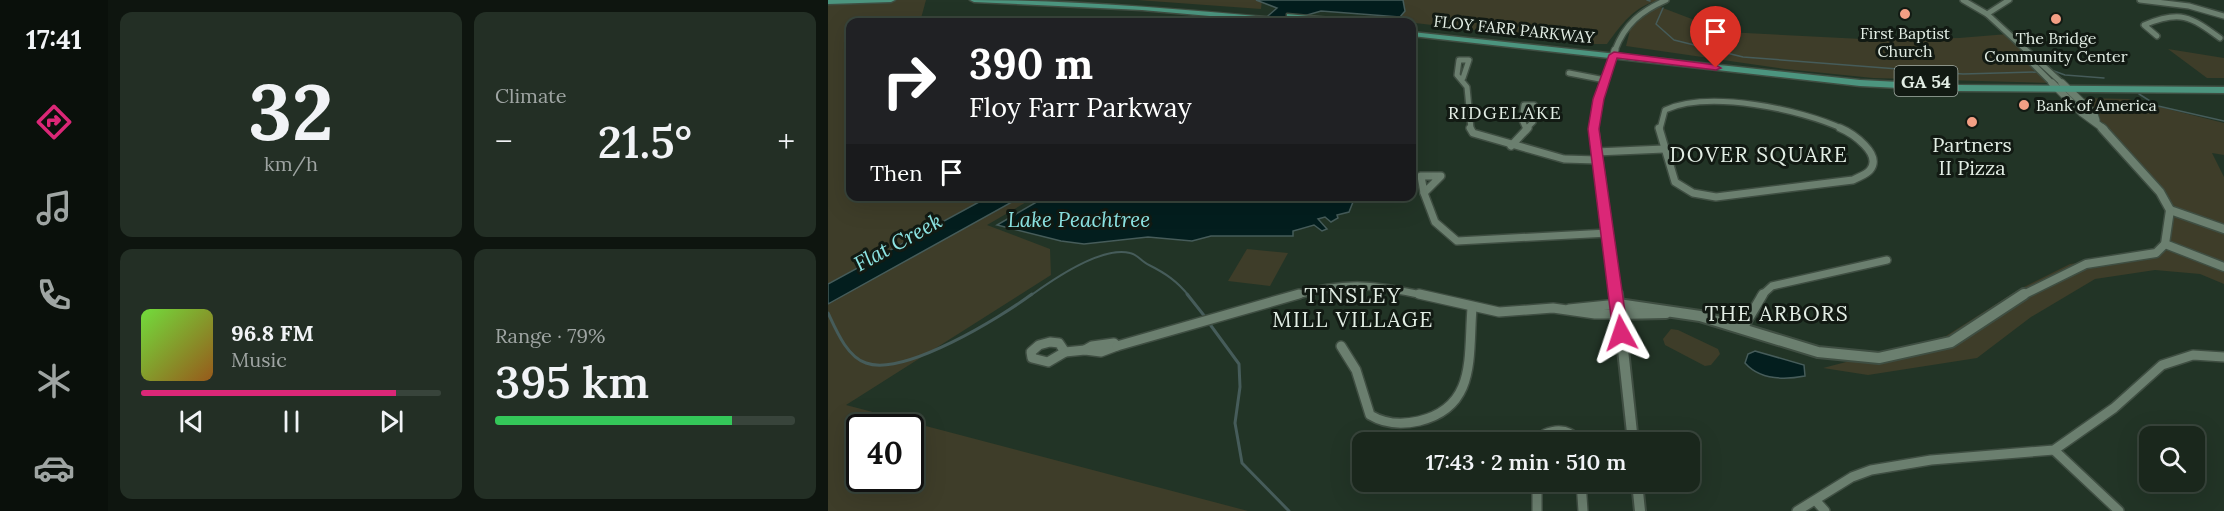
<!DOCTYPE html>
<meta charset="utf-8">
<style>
body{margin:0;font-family:Lora,serif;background:#232f25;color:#f1f3f6;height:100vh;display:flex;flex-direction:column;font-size:22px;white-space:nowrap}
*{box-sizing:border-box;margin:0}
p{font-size:20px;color:#9fa5a3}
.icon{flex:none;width:33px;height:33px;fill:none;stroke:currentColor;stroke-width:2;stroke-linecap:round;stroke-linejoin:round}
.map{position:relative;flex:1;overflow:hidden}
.details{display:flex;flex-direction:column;gap:12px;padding:12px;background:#0e150f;width:720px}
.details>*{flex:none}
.top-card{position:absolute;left:18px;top:18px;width:570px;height:183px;border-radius:12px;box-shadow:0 6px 24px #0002,0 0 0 2px #38443b;background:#202124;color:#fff;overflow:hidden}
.fabs{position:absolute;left:1311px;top:426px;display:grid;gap:12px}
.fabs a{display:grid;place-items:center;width:66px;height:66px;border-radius:12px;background:#1a271c;box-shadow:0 6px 24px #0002,0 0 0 2px #38443b;font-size:30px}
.speed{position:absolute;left:18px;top:414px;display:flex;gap:12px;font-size:30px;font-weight:700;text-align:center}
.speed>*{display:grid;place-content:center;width:78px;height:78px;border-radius:50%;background:#1a271c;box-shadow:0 6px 24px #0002,0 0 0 2px #38443b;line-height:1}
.speed .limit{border:3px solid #111;border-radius:9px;background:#fff;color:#111}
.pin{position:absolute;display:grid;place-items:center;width:51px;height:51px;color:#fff;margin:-62px -26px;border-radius:50% 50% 50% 0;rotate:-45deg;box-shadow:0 0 6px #0007}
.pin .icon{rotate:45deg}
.me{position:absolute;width:66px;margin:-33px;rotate:355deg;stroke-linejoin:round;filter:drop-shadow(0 0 4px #0008)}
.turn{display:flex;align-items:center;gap:21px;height:126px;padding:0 24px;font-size:27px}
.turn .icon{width:78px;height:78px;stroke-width:2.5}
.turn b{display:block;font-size:42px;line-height:51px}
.then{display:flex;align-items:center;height:57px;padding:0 24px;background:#0003;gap:12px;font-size:22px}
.big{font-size:45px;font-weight:600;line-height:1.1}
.details .widget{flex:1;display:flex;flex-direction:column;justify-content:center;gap:9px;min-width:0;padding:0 21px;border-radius:12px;background:#232f25}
.details .dial{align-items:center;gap:0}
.dial b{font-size:78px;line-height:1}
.song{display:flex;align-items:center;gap:18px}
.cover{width:72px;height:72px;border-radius:9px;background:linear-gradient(135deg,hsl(100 70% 55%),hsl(30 70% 35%))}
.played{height:6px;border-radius:3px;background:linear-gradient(90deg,#db2777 85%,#38443b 85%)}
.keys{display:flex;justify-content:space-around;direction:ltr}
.heat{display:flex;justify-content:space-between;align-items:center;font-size:33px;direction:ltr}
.charge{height:9px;border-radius:4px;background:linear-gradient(90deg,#34c759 79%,#38443b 0)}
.details .tiles{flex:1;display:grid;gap:12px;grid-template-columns:repeat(2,1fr)}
.trip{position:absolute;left:524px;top:432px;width:348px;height:60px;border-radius:12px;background:#1a271c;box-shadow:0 6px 24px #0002,0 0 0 2px #38443b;font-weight:600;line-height:60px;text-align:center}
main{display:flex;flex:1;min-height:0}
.tab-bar{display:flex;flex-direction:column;width:108px;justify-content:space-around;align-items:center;background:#0a100b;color:#9fa5a3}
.tab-bar .icon{width:42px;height:42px}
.tab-bar .selected{color:#db2777}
.tab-bar b{font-size:27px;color:#f1f3f6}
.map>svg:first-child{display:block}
.green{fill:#3e3d29;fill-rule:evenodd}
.water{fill:#031e1e;stroke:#465c5a;stroke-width:1.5}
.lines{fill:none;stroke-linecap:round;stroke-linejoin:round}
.stream-far2{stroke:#465c5a;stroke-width:1.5}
.stream-far1{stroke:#465c5a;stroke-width:2}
.stream{stroke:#465c5a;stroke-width:3}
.minor-far2-casing{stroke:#3f4e42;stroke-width:8}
.minor-far1-casing{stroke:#3f4e42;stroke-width:10}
.minor-casing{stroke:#3f4e42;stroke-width:12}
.tertiary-far2-casing{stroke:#3f4e42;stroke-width:9}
.tertiary-far1-casing{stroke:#3f4e42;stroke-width:11}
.tertiary-casing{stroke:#3f4e42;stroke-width:14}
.primary-casing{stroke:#3f4e42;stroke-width:3}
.minor-far2{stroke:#6b7f6f;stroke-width:5}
.minor-far1{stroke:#6b7f6f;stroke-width:7}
.minor{stroke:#6b7f6f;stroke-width:9}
.tertiary-far2{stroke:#6b7f6f;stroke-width:7}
.tertiary-far1{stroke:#6b7f6f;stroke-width:8}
.tertiary{stroke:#6b7f6f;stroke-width:10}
.primary{fill:#4c957f;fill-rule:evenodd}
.route{fill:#db2777;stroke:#8e194d;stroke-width:1.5}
.poi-dot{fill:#f39f84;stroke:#121a13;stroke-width:2}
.labels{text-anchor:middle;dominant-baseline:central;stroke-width:6;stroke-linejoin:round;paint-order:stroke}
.far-street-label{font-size:16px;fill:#e3eee5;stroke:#121a13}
.far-poi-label{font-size:16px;fill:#e3eee5;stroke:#121a13}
.shield{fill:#121a13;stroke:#a4aea6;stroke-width:1.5}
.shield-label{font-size:18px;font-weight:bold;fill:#e3eee5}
.far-neighbourhood-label{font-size:18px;letter-spacing:1.5px;fill:#e3eee5;stroke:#121a13}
.poi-label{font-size:20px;fill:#e3eee5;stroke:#121a13}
.neighbourhood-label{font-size:21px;letter-spacing:1.5px;fill:#e3eee5;stroke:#121a13}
.water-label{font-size:21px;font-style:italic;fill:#8de5e4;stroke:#121a13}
</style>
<main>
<nav class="tab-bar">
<b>17:41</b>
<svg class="icon selected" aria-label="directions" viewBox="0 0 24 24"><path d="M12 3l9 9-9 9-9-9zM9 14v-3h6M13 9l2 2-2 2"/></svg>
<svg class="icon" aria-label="music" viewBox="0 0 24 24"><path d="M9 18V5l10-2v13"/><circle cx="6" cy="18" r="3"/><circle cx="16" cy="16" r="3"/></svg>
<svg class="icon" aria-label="phone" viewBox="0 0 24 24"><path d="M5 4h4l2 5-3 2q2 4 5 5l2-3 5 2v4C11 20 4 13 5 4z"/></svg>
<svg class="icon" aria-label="climate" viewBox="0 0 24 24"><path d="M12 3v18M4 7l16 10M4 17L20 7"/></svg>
<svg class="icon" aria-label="car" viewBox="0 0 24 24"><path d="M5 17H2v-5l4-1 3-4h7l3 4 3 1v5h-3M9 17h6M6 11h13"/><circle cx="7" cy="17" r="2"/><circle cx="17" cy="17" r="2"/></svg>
</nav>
<section class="details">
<div class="tiles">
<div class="widget dial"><b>32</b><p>km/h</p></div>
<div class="widget"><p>Climate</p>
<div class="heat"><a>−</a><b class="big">21.5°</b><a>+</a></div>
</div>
<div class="widget">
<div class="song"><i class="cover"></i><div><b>96.8 FM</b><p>Music</p></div></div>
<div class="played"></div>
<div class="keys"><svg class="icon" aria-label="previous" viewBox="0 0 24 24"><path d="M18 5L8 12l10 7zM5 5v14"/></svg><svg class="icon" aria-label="pause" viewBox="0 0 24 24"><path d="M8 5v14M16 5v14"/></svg><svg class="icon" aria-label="next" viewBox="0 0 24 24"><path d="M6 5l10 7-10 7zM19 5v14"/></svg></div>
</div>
<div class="widget"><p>Range · 79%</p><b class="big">395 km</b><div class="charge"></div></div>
</div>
</section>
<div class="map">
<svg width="1396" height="511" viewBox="0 0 1396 511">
<rect width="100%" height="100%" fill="#223426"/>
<g class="green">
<path d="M 0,0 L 98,0 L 92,22 L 22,22 L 22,196 L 207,197 L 159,225 L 222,249 L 223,275 L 18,405 L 420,511 L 0,511 ZM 32,428 L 82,428 L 82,478 L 32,478 Z"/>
<path d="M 309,0 L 434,0 L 433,9 Z"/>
<path d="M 575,0 L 831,0 C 805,7 794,24 779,44 L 767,44 L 570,21 L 577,11 Z"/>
<path d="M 827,5 L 898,32 L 1034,39 L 1131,38 L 1180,34 L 1198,52 L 1196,55 L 1224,83 L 1045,78 L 957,69 L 798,46 L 803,26 Z"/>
<path d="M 1340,49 L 1396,58 L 1396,78 L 1379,78 Z"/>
<path d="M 1257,98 L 1300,99 L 1396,123 L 1396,155 L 1384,153 L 1396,177 L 1396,284 L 1372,274 L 1327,270 L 1267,279 L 1203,317 L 1149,358 L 1040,375 L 995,368 L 1118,336 L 1190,290 L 1242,264 L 1322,254 L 1337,244 L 1342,210 L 1254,102 Z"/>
<path d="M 419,249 L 460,253 L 442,286 L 400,281 Z"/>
<path d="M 843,329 L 850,330 L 890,349 L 892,354 L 883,365 L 877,366 L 837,345 L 835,339 Z"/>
</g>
<g class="water">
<path d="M 428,0 L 575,0 L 577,11 L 572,17 L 493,11 L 455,22 L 433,22 L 449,8 Z"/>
<path d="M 162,196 L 193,197 L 0,304 L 0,284 Z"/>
<path d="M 219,196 L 534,196 L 534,197 L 525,202 L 521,212 L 509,215 L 510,218 L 503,222 L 497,217 L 490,219 L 499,229 L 494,231 L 486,225 L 465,231 L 465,236 L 383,236 L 364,241 L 320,237 L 256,244 L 233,241 L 169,225 Z"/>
<path d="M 927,351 L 976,365 L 977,376 C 956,380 932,380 917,363 L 920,354 Z"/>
</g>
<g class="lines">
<g class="stream-far2">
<path d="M 819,0 L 822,1"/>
<path d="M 835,8 L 828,24 L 846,40 L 915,57 L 1135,74 L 1210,72"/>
<path d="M 1226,71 L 1237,75 L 1276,78"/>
<path d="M 1311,94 L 1330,106 L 1396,121"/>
</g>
<path class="stream-far1" d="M 202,296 C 224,280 274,246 302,253 C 309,254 314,262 321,265 C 337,273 349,281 361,296"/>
<g class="stream">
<path d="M 359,294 L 378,318"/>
<path d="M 0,313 C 8,330 19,357 38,363 C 76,377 173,317 204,294"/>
<path d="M 381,323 L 411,364 L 412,387 L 407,423 L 414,463 L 461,511"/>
</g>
<defs>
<g id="minor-far2">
<path d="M 1135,0 L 1159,14 L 1234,83"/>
<path d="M 1312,0 L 1361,6 L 1396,16"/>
<path d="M 1159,14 L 1181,0"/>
<path d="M 1329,36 L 1316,25 C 1352,10 1362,16 1392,38"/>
<path d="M 787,50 C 797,24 813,11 838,0"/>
<path d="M 1198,52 L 1196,55 L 1224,83"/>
<path d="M 741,73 L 777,80"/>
<path d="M 635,78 L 641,60 L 631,60 L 629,75 L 639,87 L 643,129"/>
<path d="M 698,129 L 694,120 L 696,105 L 706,105 L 705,122 L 698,129"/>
<path d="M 832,129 L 837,110 C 881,90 972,109 1015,129"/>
</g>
<g id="minor-far1">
<path d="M 642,128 L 645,133 L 736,159 L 769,160"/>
<path d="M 831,128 L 847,182 L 865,193 L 888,197 L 1025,180 C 1030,177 1038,175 1042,170 C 1055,154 1024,133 1012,128"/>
<path d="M 698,130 L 700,128"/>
<path d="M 683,146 L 698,130"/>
<path d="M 768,152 L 836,149"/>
<path d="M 593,176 L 613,176 L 596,193 Z"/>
<path d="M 596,193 L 607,222 L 629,241 L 780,233"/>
<path d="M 466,296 C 518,281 546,284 598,296"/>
<path d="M 933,296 L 944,286 L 1059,260"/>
</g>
<g id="minor">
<path d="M 591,294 L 671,312 L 725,308 L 767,314 L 790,314"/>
<path d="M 741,309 L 790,304"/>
<path d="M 915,328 L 935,294"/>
<path d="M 222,342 L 231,343 L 237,352 L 220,362 L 204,358 L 203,352 L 211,345 Z"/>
<path d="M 286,343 L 289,346 L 273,352 L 257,350 L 264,346 Z"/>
<path d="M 289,346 L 471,294"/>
<path d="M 513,346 L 528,370 L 542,415 C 557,424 574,425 591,421 C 649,407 640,357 644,308"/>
<path d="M 237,352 L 257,350"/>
<path d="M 713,442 L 717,434 C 731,428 742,430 752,442"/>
<path d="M 1226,450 L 1291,511"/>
<path d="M 709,482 L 709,511"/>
<path d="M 753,482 L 755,511"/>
<path d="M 988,501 L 997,511"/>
<path d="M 969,511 L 1024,477 L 1043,470 L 1103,460 L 1226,450 L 1286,408 L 1334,365 L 1365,355 L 1396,357"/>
</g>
<g id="tertiary-far2">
<path d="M 1224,83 L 1254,113 L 1276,129"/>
<path d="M 1234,83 L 1266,114 L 1268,120"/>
<path d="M 766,129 L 771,99 L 787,50"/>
</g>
<g id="tertiary-far1">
<path d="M 766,128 L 789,296"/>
<path d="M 1342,210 L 1396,229"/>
<path d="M 1337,244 L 1396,267"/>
<path d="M 1193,296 L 1258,264 L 1328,253 L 1337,244 L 1342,210 L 1332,192 L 1274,128"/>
</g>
<g id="tertiary">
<path d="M 789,294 L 805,442"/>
<path d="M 790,304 L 872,316 L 990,352 L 1051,358 L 1123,342 L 1196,294"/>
<path d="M 790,314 L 838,313"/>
<path d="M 809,482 L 812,511"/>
</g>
<g id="primary">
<path d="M 0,0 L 67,0 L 63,2 L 0,4 Z"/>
<path d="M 142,0 C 252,0 361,10 471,20 L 475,22 L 450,22 L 314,10 L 146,2 Z"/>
<path d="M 459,14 L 525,20 L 529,22 L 505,22 L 462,18 L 459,18 Z"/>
<path d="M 584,32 L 1032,80 L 1130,85 L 1396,87 L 1396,93 L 1130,91 L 1032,86 L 584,36 Z"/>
</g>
</defs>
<use href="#minor-far2" class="minor-far2-casing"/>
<use href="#minor-far1" class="minor-far1-casing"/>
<use href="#minor" class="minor-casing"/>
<use href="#tertiary-far2" class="tertiary-far2-casing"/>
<use href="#tertiary-far1" class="tertiary-far1-casing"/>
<use href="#tertiary" class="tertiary-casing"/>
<use href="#primary" class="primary-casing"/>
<use href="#minor-far2" class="minor-far2"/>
<use href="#minor-far1" class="minor-far1"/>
<use href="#minor" class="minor"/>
<use href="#tertiary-far2" class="tertiary-far2"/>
<use href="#tertiary-far1" class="tertiary-far1"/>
<use href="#tertiary" class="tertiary"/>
<use href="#primary" class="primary"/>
</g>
<path class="route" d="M 786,52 L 888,65 L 893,68 L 888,70 L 789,58 L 776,99 L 771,129 L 800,333 L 793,339 L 785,333 L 760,129 L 765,99 L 781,55 Z"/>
<g class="poi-dot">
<circle cx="1077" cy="14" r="6"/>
<circle cx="1228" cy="19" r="6"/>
<circle cx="1196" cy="105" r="6"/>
<circle cx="1144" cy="122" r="6"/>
</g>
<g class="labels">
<g class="far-street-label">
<text transform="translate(686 29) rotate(6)">FLOY FARR PARKWAY</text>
</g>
<g class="far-poi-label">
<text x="1077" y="33">First Baptist<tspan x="1077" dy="18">Church</tspan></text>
<text x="1228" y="38">The Bridge<tspan x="1228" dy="18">Community Center</tspan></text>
<text x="1208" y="105" text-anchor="start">Bank of America</text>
</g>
<rect class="shield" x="1066.5" y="66" width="63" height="30" rx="4.5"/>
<g class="shield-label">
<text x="1098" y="81">GA 54</text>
</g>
<g class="far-neighbourhood-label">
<text x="677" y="112">RIDGELAKE</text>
</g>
<g class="poi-label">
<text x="1144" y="144">Partners<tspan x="1144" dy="23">II Pizza</tspan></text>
</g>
<g class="neighbourhood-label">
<text x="931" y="154">DOVER SQUARE</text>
<text x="525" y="295">TINSLEY<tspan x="525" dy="24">MILL VILLAGE</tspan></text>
<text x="949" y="313">THE ARBORS</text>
</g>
<g class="water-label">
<text x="251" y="219">Lake Peachtree</text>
<text transform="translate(70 242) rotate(-29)">Flat Creek</text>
</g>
</g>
</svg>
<div class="fabs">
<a><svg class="icon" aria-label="search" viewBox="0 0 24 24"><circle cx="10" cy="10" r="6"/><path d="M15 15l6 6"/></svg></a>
</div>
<div class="speed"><div class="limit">40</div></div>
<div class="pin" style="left:888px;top:68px;background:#d93025"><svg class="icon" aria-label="arrive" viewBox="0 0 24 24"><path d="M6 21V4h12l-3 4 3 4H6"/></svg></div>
<svg class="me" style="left:793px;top:333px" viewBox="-20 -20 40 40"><path d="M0-17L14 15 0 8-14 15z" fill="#db2777" stroke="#fff" stroke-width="4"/></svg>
<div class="trip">17:43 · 2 min · 510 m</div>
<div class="top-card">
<div class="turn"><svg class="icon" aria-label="right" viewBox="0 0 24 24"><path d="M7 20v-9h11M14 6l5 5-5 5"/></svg><div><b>390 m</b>Floy Farr Parkway</div></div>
<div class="then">Then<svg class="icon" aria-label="arrive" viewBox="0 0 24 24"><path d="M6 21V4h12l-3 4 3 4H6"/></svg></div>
</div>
</div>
</main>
